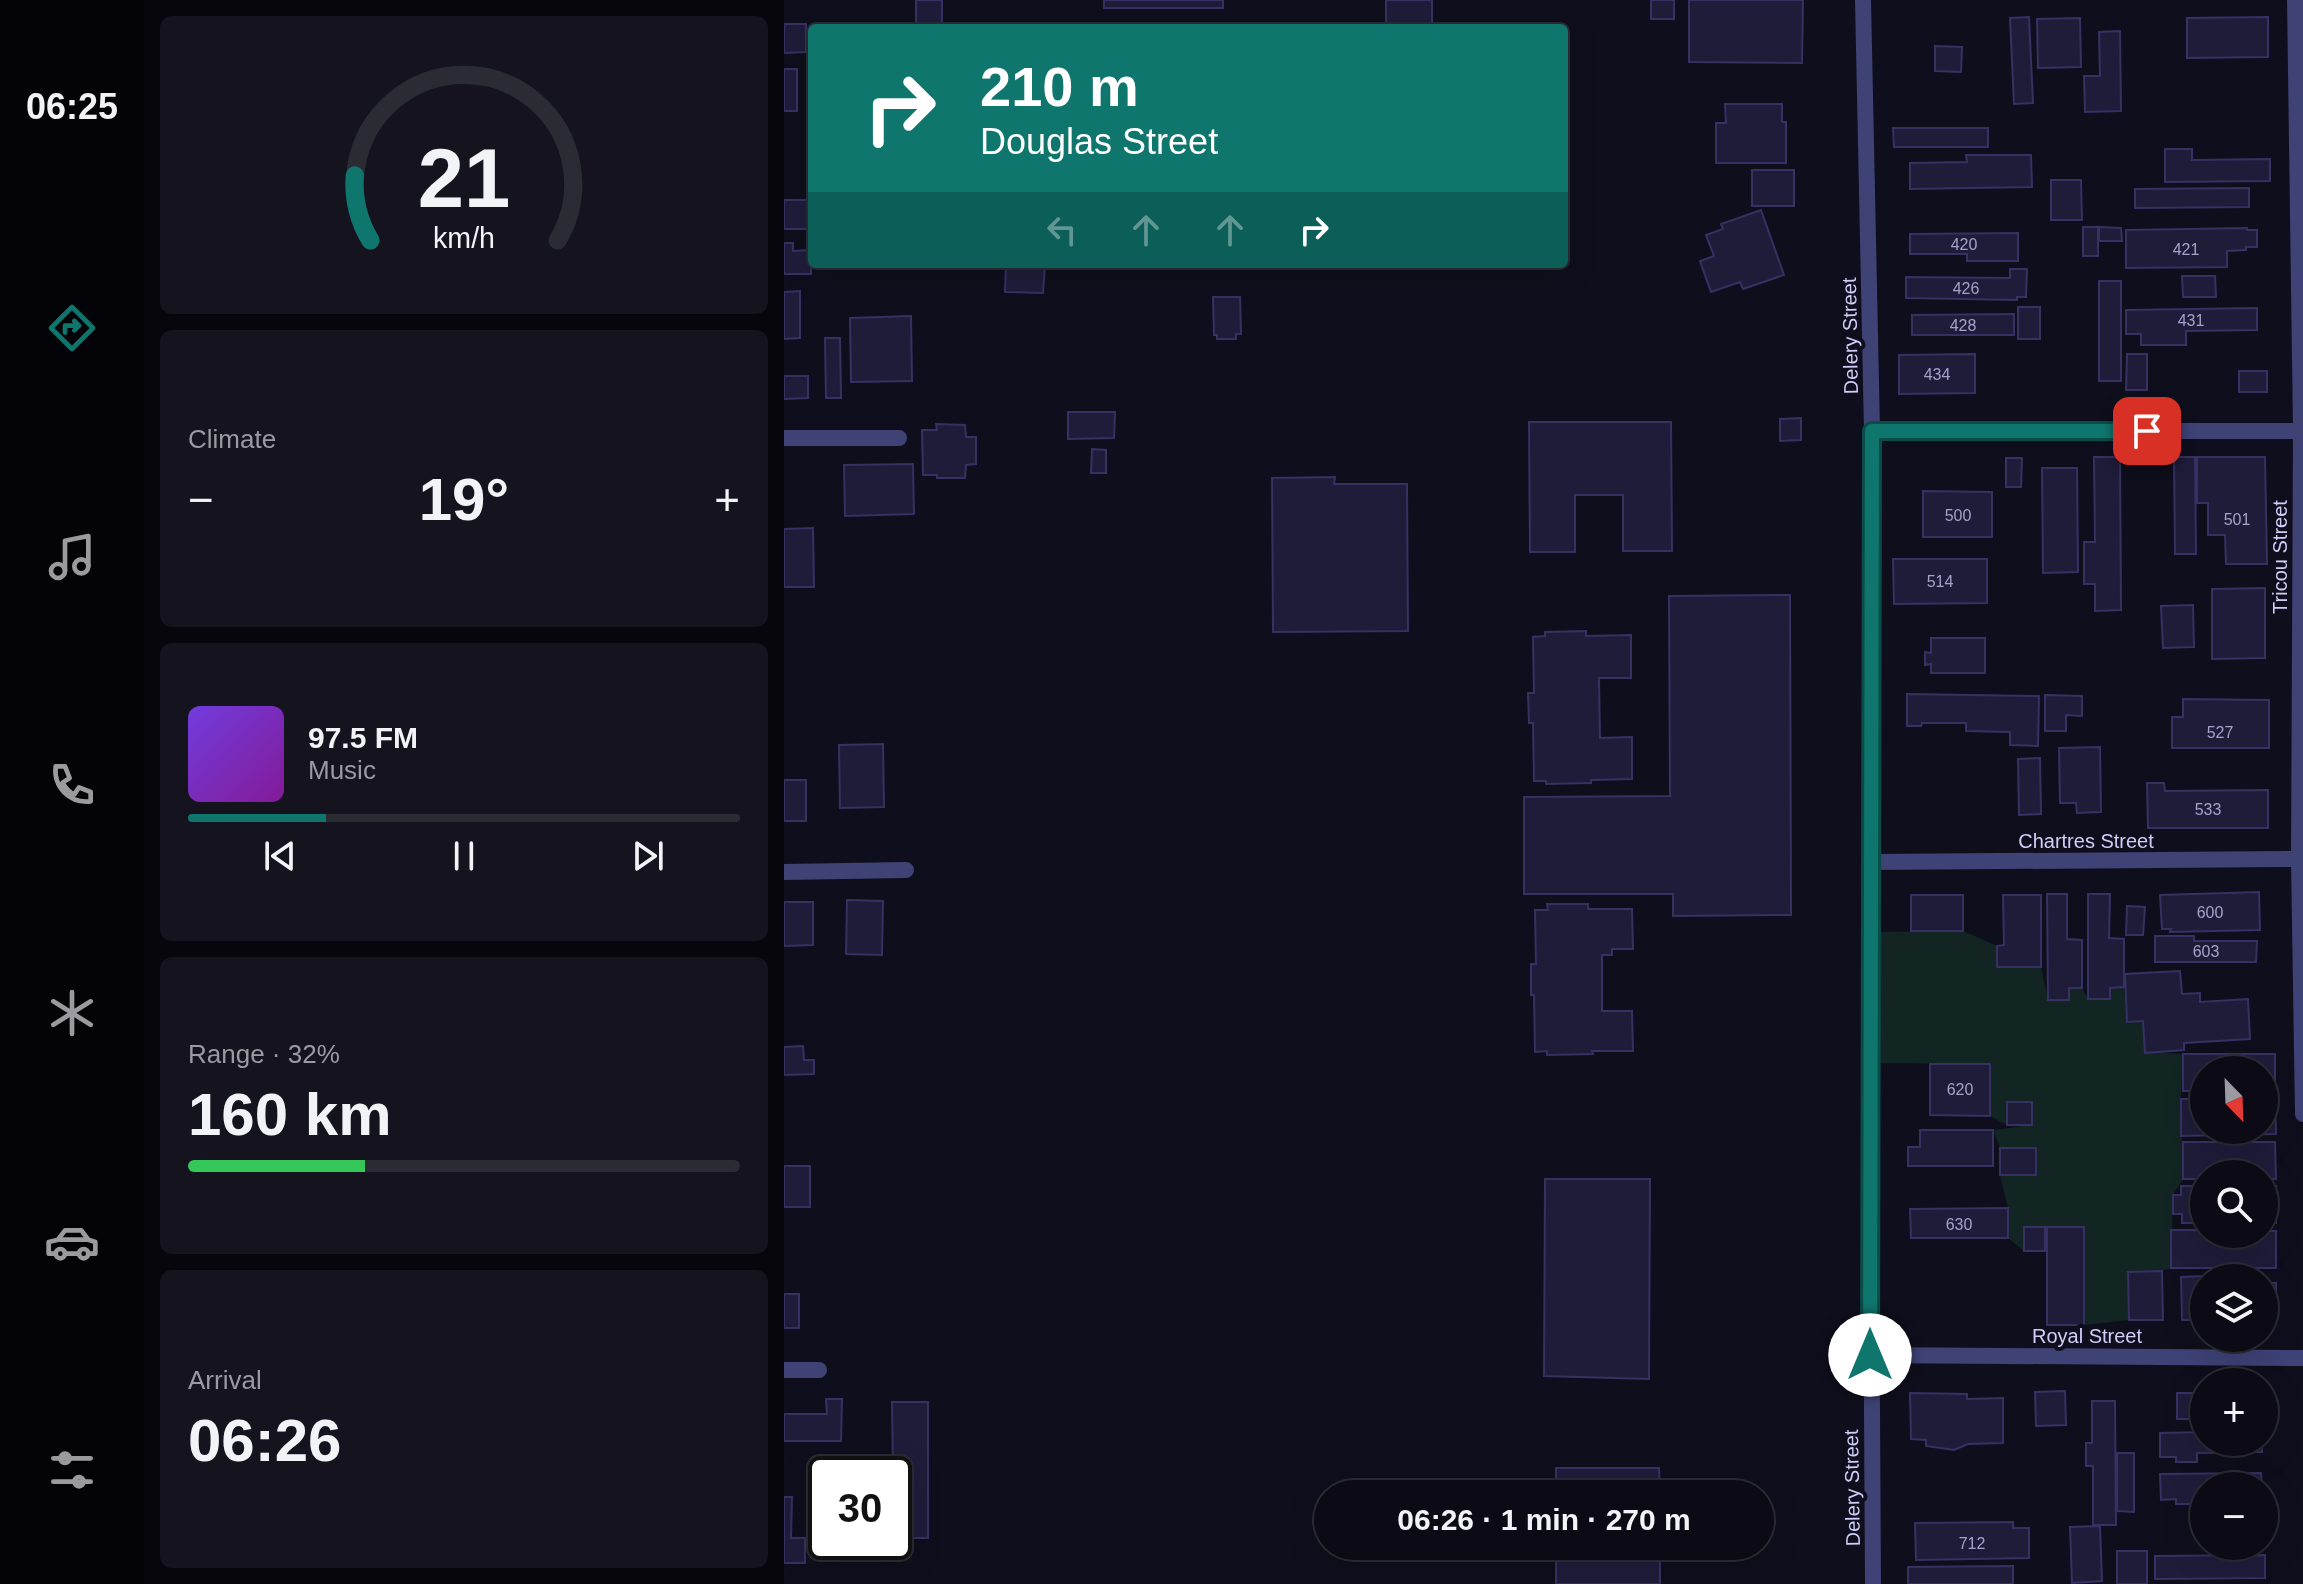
<!DOCTYPE html>
<meta charset="utf-8">
<style>
body{margin:0;font-family:Helvetica,sans-serif;background:#14131e;color:#f1f3f6;height:100vh;display:flex;flex-direction:column;font-size:30px;white-space:nowrap}
*{box-sizing:border-box;margin:0}
p{font-size:26px;color:#9a9aa0}
.icon{flex:none;width:44px;height:44px;fill:none;stroke:currentColor;stroke-width:2;stroke-linecap:round;stroke-linejoin:round}
.map{position:relative;flex:1;overflow:hidden}
.details{display:flex;flex-direction:column;gap:16px;padding:16px;background:#06060c;width:640px}
.details>*{flex:none}
.guide{position:absolute;left:24px;top:24px;width:760px;height:244px;border-radius:8px;box-shadow:0 8px 32px #0002,0 0 0 2px #2b2b34;background:#0f766e;color:#fff;overflow:hidden}
.needle{width:52px;rotate:157deg}
.tools{position:absolute;left:1406px;top:1056px;display:grid;gap:16px}
.tools a{display:grid;place-items:center;width:88px;height:88px;border-radius:50%;background:#0b0a15;box-shadow:0 8px 32px #0002,0 0 0 2px #2b2b34;font-size:40px}
.speed{position:absolute;left:24px;top:1456px;display:flex;gap:16px;font-size:40px;font-weight:700;text-align:center}
.speed>*{display:grid;place-content:center;width:104px;height:104px;border-radius:50%;background:#0b0a15;box-shadow:0 8px 32px #0002,0 0 0 2px #2b2b34;line-height:1}
.speed .limit{border:4px solid #111;border-radius:12px;background:#fff;color:#111}
.pin{position:absolute;display:grid;place-items:center;width:68px;height:68px;color:#fff;margin:-34px;border-radius:16px;box-shadow:0 4px 12px #0006}
.me{position:absolute;width:88px;margin:-44px;rotate:0deg;stroke-linejoin:round;filter:drop-shadow(0 0 6px #0008)}
.turn{display:flex;align-items:center;gap:28px;height:168px;padding:0 40px;font-size:36px}
.turn .icon{width:104px;height:104px;stroke-width:2.5}
.turn b{display:block;font-size:56px;line-height:68px}
.lanes{display:flex;align-items:center;height:76px;padding:0 40px;background:#0003;justify-content:center;gap:40px;direction:ltr}
.lanes .off{opacity:.35}
.big{font-size:60px;font-weight:700;line-height:1.1}
.details .tile{flex:1;display:flex;flex-direction:column;justify-content:center;gap:12px;min-width:0;padding:0 28px;border-radius:12px;background:#14131e}
.details .dial{align-items:center;gap:0}
.dial svg{height:208px;overflow:visible;fill:none;stroke:#2b2b34;stroke-width:7;stroke-linecap:round;text-anchor:middle}
.dial text{fill:#f1f3f6;stroke:none}
.song{display:flex;align-items:center;gap:24px}
.cover{width:96px;height:96px;border-radius:12px;background:linear-gradient(135deg,hsl(260 70% 55%),hsl(290 70% 35%))}
.played{height:8px;border-radius:4px;background:linear-gradient(90deg,#0f766e 25%,#2b2b34 25%)}
.keys{display:flex;justify-content:space-around;direction:ltr}
.heat{display:flex;justify-content:space-between;align-items:center;font-size:44px;direction:ltr}
.charge{height:12px;border-radius:6px;background:linear-gradient(90deg,#34c759 32%,#2b2b34 0)}
.trip{position:absolute;left:530px;top:1480px;width:460px;height:80px;border-radius:40px;background:#0b0a15;box-shadow:0 8px 32px #0002,0 0 0 2px #2b2b34;font-weight:700;line-height:80px;text-align:center}
main{display:flex;flex:1;min-height:0}
.tabs{display:flex;flex-direction:column;width:144px;justify-content:space-around;align-items:center;background:#040408;color:#9a9aa0}
.tabs .icon{width:56px;height:56px}
.tabs .active{color:#0f766e}
.tabs b{font-size:36px;color:#f1f3f6}
.map>svg:first-child{display:block}
.green{fill:#122522}
.building{fill:#1f1c3a;stroke:#353163;stroke-width:2}
.lines{fill:none;stroke-linecap:round;stroke-linejoin:round}
.minor{stroke:#3e4275;stroke-width:16}
.route-casing{stroke:#0a4d48;stroke-width:20}
.route{stroke:#0f766e;stroke-width:14}
.labels{text-anchor:middle;dominant-baseline:central;stroke-width:8;stroke-linejoin:round;paint-order:stroke}
.number-label{font-size:16px;fill:#a3a2c9}
.street-label{font-size:20px;fill:#cfcef9;stroke:#0f0e1c}
</style>
<main>
<nav class="tabs">
<b>06:25</b>
<svg class="icon active" aria-label="directions" viewBox="0 0 24 24"><path d="M12 3l9 9-9 9-9-9zM9 14v-3h6M13 9l2 2-2 2"/></svg>
<svg class="icon" aria-label="music" viewBox="0 0 24 24"><path d="M9 18V5l10-2v13"/><circle cx="6" cy="18" r="3"/><circle cx="16" cy="16" r="3"/></svg>
<svg class="icon" aria-label="phone" viewBox="0 0 24 24"><path d="M5 4h4l2 5-3 2q2 4 5 5l2-3 5 2v4C11 20 4 13 5 4z"/></svg>
<svg class="icon" aria-label="climate" viewBox="0 0 24 24"><path d="M12 3v18M4 7l16 10M4 17L20 7"/></svg>
<svg class="icon" aria-label="car" viewBox="0 0 24 24"><path d="M5 17H2v-5l4-1 3-4h7l3 4 3 1v5h-3M9 17h6M6 11h13"/><circle cx="7" cy="17" r="2"/><circle cx="17" cy="17" r="2"/></svg>
<svg class="icon" aria-label="filters" viewBox="0 0 24 24"><path d="M4 7h16M4 17h16"/><circle cx="9" cy="7" r="2"/><circle cx="15" cy="17" r="2"/></svg>
</nav>
<section class="details">
<div class="tile dial"><svg viewBox="0 0 100 80">
<path d="M14 69A42 42 0 1 1 86 69"/>
<path d="M14 69A42 42 0 0 1 8 44" stroke="#0f766e"/>
<text x="50" y="56" font-size="32" font-weight="700">21</text>
<text x="50" y="72" font-size="11">km/h</text>
</svg></div>
<div class="tile"><p>Climate</p>
<div class="heat"><a>−</a><b class="big">19°</b><a>+</a></div>
</div>
<div class="tile">
<div class="song"><i class="cover"></i><div><b>97.5 FM</b><p>Music</p></div></div>
<div class="played"></div>
<div class="keys"><svg class="icon" aria-label="previous" viewBox="0 0 24 24"><path d="M18 5L8 12l10 7zM5 5v14"/></svg><svg class="icon" aria-label="pause" viewBox="0 0 24 24"><path d="M8 5v14M16 5v14"/></svg><svg class="icon" aria-label="next" viewBox="0 0 24 24"><path d="M6 5l10 7-10 7zM19 5v14"/></svg></div>
</div>
<div class="tile"><p>Range · 32%</p><b class="big">160 km</b><div class="charge"></div></div>
<div class="tile"><p>Arrival</p><b class="big">06:26</b></div>
</section>
<div class="map">
<svg width="1519" height="1584" viewBox="0 0 1519 1584">
<rect width="100%" height="100%" fill="#0f0e1c"/>
<path class="green" d="M 1179,931 L 1213,946 L 1213,967 L 1257,967 L 1264,1000 L 1285,1000 L 1285,988 L 1298,988 L 1304,999 L 1326,999 L 1326,988 L 1340,987 L 1343,1022 L 1359,1021 L 1361,1052 L 1399,1054 L 1397,1099 L 1399,1179 L 1389,1195 L 1387,1268 L 1378,1271 L 1344,1272 L 1345,1320 L 1300,1325 L 1299,1227 L 1240,1227 L 1240,1251 L 1224,1238 L 1224,1208 L 1216,1175 L 1252,1175 L 1252,1149 L 1216,1148 L 1209,1130 L 1248,1125 L 1248,1103 L 1223,1103 L 1223,1125 L 1206,1116 L 1206,1064 L 1086,1063 L 1086,932 Z"/>
<g class="building">
<rect x="132" y="0" width="26" height="28"/>
<rect x="320" y="0" width="119" height="8"/>
<rect x="602" y="0" width="46" height="28"/>
<rect x="867" y="0" width="23" height="19"/>
<path d="M 905,0 L 1019,0 L 1018,63 L 905,62 Z"/>
<path d="M 1245,17 L 1249,103 L 1230,104 L 1226,18 Z"/>
<path d="M 1484,17 L 1484,57 L 1403,58 L 1403,18 Z"/>
<path d="M 1296,18 L 1297,67 L 1254,68 L 1253,19 Z"/>
<path d="M 0,24 L 22,24 L 22,52 L 0,53 Z"/>
<path d="M 1336,31 L 1337,111 L 1301,112 L 1300,76 L 1316,76 L 1315,32 Z"/>
<path d="M 1151,46 L 1178,47 L 1177,72 L 1151,71 Z"/>
<rect x="0" y="69" width="13" height="42"/>
<path d="M 941,104 L 998,104 L 998,122 L 1002,122 L 1002,163 L 932,163 L 932,123 L 942,123 Z"/>
<path d="M 1109,128 L 1204,128 L 1204,147 L 1110,147 Z"/>
<path d="M 1381,149 L 1408,149 L 1408,160 L 1486,159 L 1486,181 L 1381,182 Z"/>
<path d="M 1182,155 L 1247,155 L 1248,187 L 1126,189 L 1126,163 L 1183,162 Z"/>
<rect x="968" y="170" width="42" height="36"/>
<path d="M 1267,180 L 1297,180 L 1298,220 L 1267,220 Z"/>
<path d="M 1465,188 L 1465,207 L 1351,208 L 1351,189 Z"/>
<rect x="0" y="200" width="28" height="29"/>
<path d="M 977,210 L 1000,275 L 959,289 L 956,282 L 927,292 L 916,261 L 930,256 L 922,235 L 939,229 L 937,224 Z"/>
<rect x="1299" y="227" width="15" height="29"/>
<path d="M 1315,227 L 1337,228 L 1338,241 L 1315,241 Z"/>
<path d="M 1463,228 L 1463,230 L 1473,230 L 1473,247 L 1462,247 L 1462,250 L 1443,251 L 1443,267 L 1342,268 L 1342,230 Z"/>
<path d="M 1234,233 L 1234,261 L 1183,261 L 1183,254 L 1126,254 L 1126,234 Z"/>
<path d="M 0,243 L 9,243 L 9,251 L 27,250 L 27,274 L 0,274 Z"/>
<path d="M 222,264 L 261,264 L 259,293 L 221,292 Z"/>
<path d="M 423,264 L 471,264 L 471,266 L 423,267 Z"/>
<path d="M 1226,269 L 1243,269 L 1242,297 L 1233,297 L 1233,300 L 1122,298 L 1122,277 L 1226,278 Z"/>
<path d="M 1398,276 L 1431,276 L 1432,297 L 1399,297 Z"/>
<rect x="1315" y="281" width="22" height="100"/>
<path d="M 16,291 L 16,338 L 0,339 L 0,292 Z"/>
<path d="M 429,297 L 456,297 L 457,334 L 452,334 L 452,339 L 433,339 L 433,335 L 430,335 Z"/>
<rect x="1234" y="307" width="22" height="32"/>
<path d="M 1473,308 L 1473,330 L 1402,331 L 1402,345 L 1357,345 L 1357,334 L 1342,334 L 1342,310 Z"/>
<path d="M 1230,314 L 1230,335 L 1128,335 L 1128,315 Z"/>
<path d="M 127,316 L 128,381 L 67,382 L 66,318 Z"/>
<path d="M 41,338 L 56,338 L 57,398 L 42,398 Z"/>
<path d="M 1191,354 L 1191,393 L 1115,394 L 1115,355 Z"/>
<path d="M 1343,354 L 1363,354 L 1363,390 L 1342,390 Z"/>
<rect x="1455" y="371" width="28" height="21"/>
<path d="M 0,376 L 24,376 L 24,398 L 0,399 Z"/>
<path d="M 284,412 L 331,412 L 330,438 L 284,439 Z"/>
<path d="M 1017,418 L 1017,440 L 996,441 L 996,419 Z"/>
<path d="M 745,422 L 887,422 L 888,551 L 839,551 L 839,495 L 791,495 L 791,552 L 746,552 Z"/>
<path d="M 152,424 L 181,425 L 182,437 L 192,437 L 192,464 L 182,465 L 181,478 L 153,478 L 153,475 L 139,475 L 138,430 L 153,430 Z"/>
<path d="M 308,449 L 322,450 L 322,473 L 307,473 Z"/>
<path d="M 1310,457 L 1336,457 L 1337,610 L 1311,611 L 1311,584 L 1300,584 L 1300,542 L 1311,542 Z"/>
<path d="M 1390,457 L 1411,457 L 1412,554 L 1391,554 Z"/>
<path d="M 1413,457 L 1481,457 L 1483,564 L 1442,564 L 1441,535 L 1424,535 L 1424,503 L 1413,503 Z"/>
<path d="M 1222,458 L 1238,458 L 1237,487 L 1222,487 Z"/>
<path d="M 129,464 L 130,514 L 61,516 L 60,465 Z"/>
<path d="M 1258,468 L 1293,468 L 1294,572 L 1259,573 Z"/>
<path d="M 551,477 L 550,484 L 623,484 L 624,631 L 489,632 L 488,478 Z"/>
<path d="M 1139,491 L 1208,492 L 1208,537 L 1139,537 Z"/>
<path d="M 29,528 L 30,587 L 0,587 L 0,529 Z"/>
<path d="M 1109,559 L 1203,559 L 1203,603 L 1110,604 Z"/>
<path d="M 1481,588 L 1481,658 L 1428,659 L 1428,589 Z"/>
<path d="M 1006,595 L 1007,915 L 889,916 L 889,894 L 740,894 L 740,797 L 886,796 L 885,596 Z"/>
<path d="M 1409,605 L 1410,647 L 1379,648 L 1377,606 Z"/>
<path d="M 802,631 L 802,636 L 847,635 L 847,678 L 815,678 L 816,738 L 848,737 L 848,779 L 807,780 L 807,783 L 762,784 L 762,781 L 750,781 L 749,723 L 745,723 L 744,693 L 750,693 L 749,637 L 761,636 L 761,632 Z"/>
<path d="M 1147,638 L 1201,638 L 1201,673 L 1147,673 L 1147,664 L 1141,665 L 1141,652 L 1147,653 Z"/>
<path d="M 1123,694 L 1255,696 L 1254,746 L 1226,745 L 1226,732 L 1182,731 L 1182,723 L 1138,723 L 1137,726 L 1123,726 Z"/>
<path d="M 1261,695 L 1298,696 L 1298,716 L 1282,715 L 1282,731 L 1261,731 Z"/>
<path d="M 1399,699 L 1485,700 L 1485,748 L 1388,748 L 1388,717 L 1399,717 Z"/>
<path d="M 99,744 L 100,807 L 56,808 L 55,745 Z"/>
<path d="M 1316,747 L 1317,812 L 1293,813 L 1292,803 L 1276,803 L 1275,748 Z"/>
<path d="M 1256,758 L 1257,814 L 1235,815 L 1234,759 Z"/>
<rect x="0" y="780" width="22" height="41"/>
<path d="M 1363,783 L 1380,783 L 1381,791 L 1484,790 L 1484,828 L 1364,828 Z"/>
<path d="M 1475,892 L 1476,930 L 1386,932 L 1387,929 L 1378,929 L 1376,895 Z"/>
<path d="M 1263,894 L 1283,894 L 1283,939 L 1298,940 L 1298,988 L 1285,988 L 1285,1000 L 1264,1000 Z"/>
<path d="M 1304,894 L 1326,894 L 1325,938 L 1340,939 L 1340,987 L 1326,988 L 1326,999 L 1304,999 Z"/>
<rect x="1127" y="895" width="52" height="36"/>
<path d="M 1219,895 L 1257,895 L 1257,967 L 1213,967 L 1213,946 L 1220,945 Z"/>
<path d="M 63,900 L 99,901 L 98,955 L 62,954 Z"/>
<path d="M 0,902 L 29,902 L 29,945 L 0,946 Z"/>
<path d="M 763,904 L 804,904 L 804,909 L 848,909 L 849,949 L 828,949 L 828,955 L 818,955 L 818,1011 L 848,1011 L 849,1051 L 808,1051 L 809,1054 L 763,1055 L 763,1051 L 751,1052 L 750,995 L 747,995 L 747,964 L 752,964 L 751,910 L 764,910 Z"/>
<path d="M 1343,906 L 1361,907 L 1359,935 L 1342,935 Z"/>
<path d="M 1371,936 L 1410,936 L 1410,941 L 1473,941 L 1472,962 L 1371,962 Z"/>
<path d="M 1396,971 L 1398,994 L 1416,993 L 1416,1002 L 1464,999 L 1466,1039 L 1400,1043 L 1400,1050 L 1361,1053 L 1359,1021 L 1343,1022 L 1341,974 Z"/>
<path d="M 19,1046 L 20,1060 L 30,1060 L 30,1074 L 0,1075 L 0,1047 Z"/>
<path d="M 1399,1054 L 1491,1054 L 1491,1090 L 1480,1090 L 1480,1070 L 1420,1070 L 1420,1091 L 1399,1091 Z"/>
<path d="M 1146,1064 L 1206,1064 L 1206,1116 L 1146,1115 Z"/>
<path d="M 1480,1098 L 1491,1098 L 1492,1134 L 1397,1136 L 1397,1099 L 1420,1099 L 1420,1130 L 1480,1130 Z"/>
<rect x="1223" y="1102" width="25" height="23"/>
<path d="M 1136,1130 L 1209,1130 L 1209,1166 L 1124,1166 L 1124,1147 L 1136,1147 Z"/>
<path d="M 1399,1142 L 1491,1142 L 1492,1179 L 1480,1179 L 1480,1174 L 1420,1174 L 1420,1179 L 1399,1179 Z"/>
<rect x="1216" y="1148" width="36" height="27"/>
<rect x="0" y="1166" width="26" height="41"/>
<path d="M 761,1179 L 866,1179 L 865,1379 L 760,1376 Z"/>
<path d="M 1397,1186 L 1420,1186 L 1420,1223 L 1398,1223 L 1398,1214 L 1389,1214 L 1389,1195 L 1397,1195 Z"/>
<rect x="1480" y="1186" width="12" height="37"/>
<path d="M 1224,1208 L 1224,1238 L 1127,1238 L 1126,1209 Z"/>
<rect x="1240" y="1227" width="21" height="24"/>
<rect x="1263" y="1227" width="37" height="98"/>
<path d="M 1387,1230 L 1420,1230 L 1420,1234 L 1480,1234 L 1480,1231 L 1492,1231 L 1492,1268 L 1387,1268 Z"/>
<path d="M 1378,1271 L 1379,1320 L 1345,1320 L 1344,1272 Z"/>
<path d="M 1423,1276 L 1423,1278 L 1420,1278 L 1420,1320 L 1398,1320 L 1397,1277 Z"/>
<path d="M 1480,1283 L 1492,1283 L 1492,1319 L 1480,1320 Z"/>
<rect x="0" y="1294" width="15" height="34"/>
<path d="M 1281,1391 L 1282,1425 L 1252,1426 L 1251,1392 Z"/>
<path d="M 1126,1393 L 1183,1394 L 1183,1399 L 1219,1398 L 1219,1443 L 1184,1444 L 1170,1450 L 1142,1446 L 1142,1440 L 1127,1439 Z"/>
<rect x="1393" y="1393" width="27" height="26"/>
<path d="M 42,1399 L 58,1399 L 57,1441 L 0,1441 L 0,1414 L 43,1414 Z"/>
<path d="M 1308,1401 L 1331,1401 L 1332,1525 L 1309,1525 L 1309,1466 L 1302,1466 L 1302,1443 L 1308,1443 Z"/>
<path d="M 108,1402 L 144,1402 L 144,1538 L 110,1538 Z"/>
<path d="M 1420,1432 L 1420,1442 L 1478,1442 L 1478,1452 L 1413,1453 L 1413,1462 L 1392,1462 L 1392,1457 L 1376,1457 L 1376,1433 Z"/>
<path d="M 1333,1453 L 1350,1453 L 1350,1512 L 1333,1511 Z"/>
<path d="M 772,1468 L 875,1468 L 876,1494 L 772,1494 Z"/>
<path d="M 1477,1473 L 1478,1486 L 1420,1486 L 1420,1495 L 1412,1495 L 1412,1504 L 1392,1504 L 1392,1499 L 1377,1500 L 1376,1474 Z"/>
<path d="M 0,1497 L 8,1497 L 7,1538 L 21,1538 L 21,1563 L 0,1563 Z"/>
<path d="M 1229,1522 L 1229,1528 L 1245,1528 L 1245,1558 L 1132,1560 L 1131,1523 Z"/>
<path d="M 1316,1526 L 1318,1581 L 1288,1583 L 1286,1527 Z"/>
<rect x="772" y="1546" width="104" height="38"/>
<rect x="1333" y="1551" width="30" height="33"/>
<path d="M 1481,1555 L 1481,1578 L 1371,1579 L 1371,1556 Z"/>
<path d="M 1229,1566 L 1229,1584 L 1124,1584 L 1124,1567 Z"/>
</g>
<g class="lines">
<g class="minor">
<path d="M 1079,0 L 1088,431 L 1086,1063 L 1089,1584"/>
<path d="M 1511,0 L 1517,431 L 1515,859 L 1519,1114"/>
<path d="M 1088,431 L 1519,431"/>
<path d="M 0,438 L 115,438"/>
<path d="M 1086,862 L 1519,859"/>
<path d="M 0,872 L 122,870"/>
<path d="M 1086,1355 L 1519,1358"/>
<path d="M 0,1370 L 35,1370"/>
</g>
</g>
<g class="lines">
<defs>
<path id="route" d="M 1086,1355 L 1088,431 L 1363,431"/>
</defs>
<use href="#route" class="route-casing"/>
<use href="#route" class="route"/>
</g>
<g class="labels">
<g class="number-label">
<text x="1180" y="244">420</text>
<text x="1402" y="249">421</text>
<text x="1182" y="288">426</text>
<text x="1407" y="320">431</text>
<text x="1179" y="325">428</text>
<text x="1153" y="374">434</text>
<text x="1174" y="515">500</text>
<text x="1453" y="519">501</text>
<text x="1156" y="581">514</text>
<text x="1436" y="732">527</text>
<text x="1424" y="809">533</text>
<text x="1426" y="912">600</text>
<text x="1422" y="951">603</text>
<text x="1176" y="1089">620</text>
<text x="1175" y="1224">630</text>
<text x="1188" y="1543">712</text>
</g>
<g class="street-label">
<text transform="translate(1066 336) rotate(-91)">Delery Street</text>
<text transform="translate(1496 557) rotate(-90)">Tricou Street</text>
<text x="1302" y="841">Chartres Street</text>
<text x="1303" y="1336">Royal Street</text>
<text transform="translate(1068 1488) rotate(-91)">Delery Street</text>
</g>
</g>
</svg>
<div class="tools">
<a><svg class="needle" viewBox="-14 -14 28 28"><path d="M0-13l5 13h-10z" fill="#e53935"/><path d="M0 13l5-13h-10z" fill="#9a9aa0"/></svg></a>
<a><svg class="icon" aria-label="search" viewBox="0 0 24 24"><circle cx="10" cy="10" r="6"/><path d="M15 15l6 6"/></svg></a>
<a><svg class="icon" aria-label="layers" viewBox="0 0 24 24"><path d="M12 4l9 5-9 5-9-5zM3 14l9 5 9-5"/></svg></a>
<a>+</a>
<a>−</a>
</div>
<div class="speed"><div class="limit">30</div></div>
<div class="pin" style="left:1363px;top:431px;background:#d93025"><svg class="icon" aria-label="arrive" viewBox="0 0 24 24"><path d="M6 21V4h12l-3 4 3 4H6"/></svg></div>
<svg class="me" style="left:1086px;top:1355px" viewBox="-20 -20 40 40"><circle r="19" fill="#fff"/><path d="M0-13L10 11 0 6-10 11z" fill="#0f766e"/></svg>
<div class="trip">06:26 · 1 min · 270 m</div>
<div class="guide">
<div class="turn"><svg class="icon" aria-label="right" viewBox="0 0 24 24"><path d="M7 20v-9h11M14 6l5 5-5 5"/></svg><div><b>210 m</b>Douglas Street</div></div>
<div class="lanes"><svg class="icon off" aria-label="left" viewBox="0 0 24 24"><path d="M17 20v-9H6M10 6l-5 5 5 5"/></svg><svg class="icon off" aria-label="ahead" viewBox="0 0 24 24"><path d="M12 20V5M6 11l6-6 6 6"/></svg><svg class="icon off" aria-label="ahead" viewBox="0 0 24 24"><path d="M12 20V5M6 11l6-6 6 6"/></svg><svg class="icon" aria-label="right" viewBox="0 0 24 24"><path d="M7 20v-9h11M14 6l5 5-5 5"/></svg></div>
</div>
</div>
</main>
